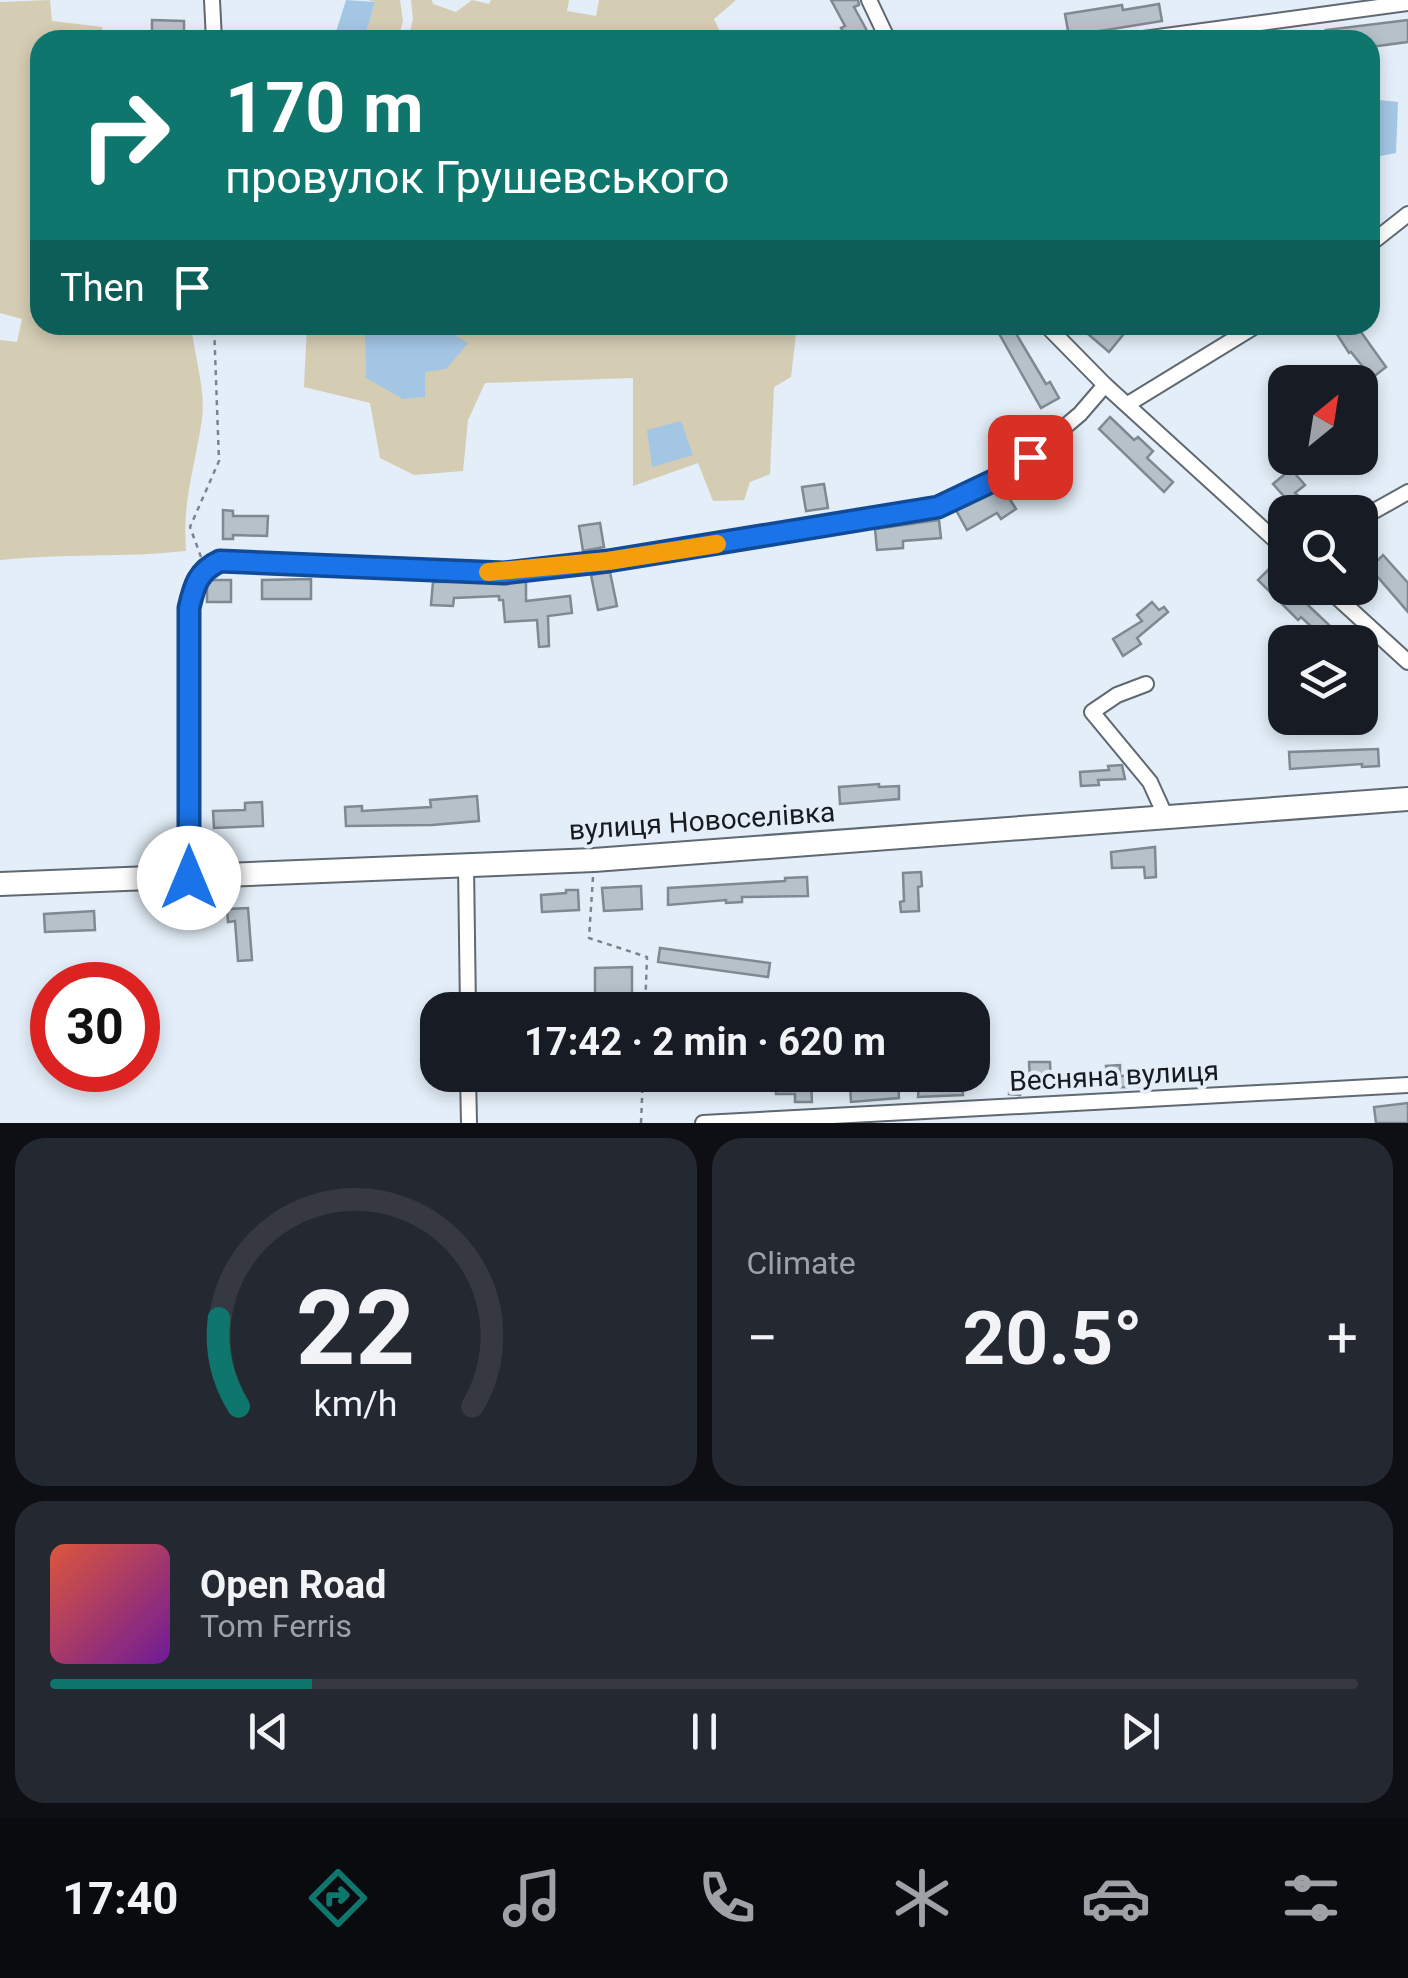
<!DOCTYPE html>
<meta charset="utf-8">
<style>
body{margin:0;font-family:Roboto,sans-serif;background:#242831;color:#f1f3f6;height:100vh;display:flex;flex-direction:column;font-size:38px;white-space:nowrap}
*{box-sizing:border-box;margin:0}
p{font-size:32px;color:#9ea1a6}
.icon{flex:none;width:55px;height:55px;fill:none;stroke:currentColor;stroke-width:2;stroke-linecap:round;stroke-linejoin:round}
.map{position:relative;height:1123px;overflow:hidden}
.sheet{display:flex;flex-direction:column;gap:15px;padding:15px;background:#0d0f14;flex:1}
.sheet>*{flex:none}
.banner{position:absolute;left:30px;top:30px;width:1350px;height:305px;border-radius:30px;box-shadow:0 5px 15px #0003;background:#0f766e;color:#fff;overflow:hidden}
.needle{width:65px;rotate:30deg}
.tools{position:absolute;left:1268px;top:365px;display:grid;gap:20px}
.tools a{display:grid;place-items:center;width:110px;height:110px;border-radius:20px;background:#171b24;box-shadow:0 5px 15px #0003;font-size:50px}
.speed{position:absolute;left:30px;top:962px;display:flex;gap:20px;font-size:50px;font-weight:700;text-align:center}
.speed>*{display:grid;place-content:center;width:130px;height:130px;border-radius:50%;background:#171b24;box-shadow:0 5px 15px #0003;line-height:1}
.speed .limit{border:15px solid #d22;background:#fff;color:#111}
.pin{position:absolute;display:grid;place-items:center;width:85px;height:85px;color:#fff;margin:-42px;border-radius:20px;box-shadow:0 5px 15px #0006}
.me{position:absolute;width:110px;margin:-55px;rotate:0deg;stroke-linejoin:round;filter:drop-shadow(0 0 8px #0008)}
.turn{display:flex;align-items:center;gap:35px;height:210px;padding:0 30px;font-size:45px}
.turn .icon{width:130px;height:130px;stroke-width:2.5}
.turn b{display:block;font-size:70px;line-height:85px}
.then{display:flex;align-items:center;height:95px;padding:0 30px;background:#0003;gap:20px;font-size:38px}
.big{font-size:75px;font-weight:700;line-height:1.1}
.sheet .tile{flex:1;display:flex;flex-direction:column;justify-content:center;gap:15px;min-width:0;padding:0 35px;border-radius:30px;background:#242831}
.sheet .dial{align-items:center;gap:0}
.dial svg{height:260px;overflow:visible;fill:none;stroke:#363941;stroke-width:7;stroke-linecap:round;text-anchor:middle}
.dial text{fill:#f1f3f6;stroke:none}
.song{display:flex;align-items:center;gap:30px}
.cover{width:120px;height:120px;border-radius:15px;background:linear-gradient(135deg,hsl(10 70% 55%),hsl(280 70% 35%))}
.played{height:10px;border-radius:5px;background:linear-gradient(90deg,#0f766e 20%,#363941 20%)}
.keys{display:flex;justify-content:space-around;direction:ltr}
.heat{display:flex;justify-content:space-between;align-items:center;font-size:55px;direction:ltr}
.sheet .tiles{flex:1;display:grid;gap:15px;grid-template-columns:1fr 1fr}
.tile:last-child{grid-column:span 2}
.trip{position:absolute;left:420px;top:992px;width:570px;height:100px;border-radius:30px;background:#171b24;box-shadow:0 5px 15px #0003;font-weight:700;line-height:100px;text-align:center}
.tabs{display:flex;height:160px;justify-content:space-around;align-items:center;background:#090b0e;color:#9ea1a6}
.tabs .icon{width:70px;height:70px}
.tabs .on{color:#0f766e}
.tabs b{font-size:45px;color:#f1f3f6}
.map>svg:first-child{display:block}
.green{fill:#d4ccb3}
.water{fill:#a3c6e5}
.building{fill:#b6c1ca;stroke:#7f8992;stroke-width:2.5}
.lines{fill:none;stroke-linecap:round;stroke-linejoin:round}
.street-casing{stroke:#606971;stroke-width:18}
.primary-casing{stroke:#606971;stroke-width:26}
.path{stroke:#7c848b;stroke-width:2.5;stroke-dasharray:5 5;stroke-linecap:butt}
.street{stroke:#fff;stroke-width:14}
.primary{stroke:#fff;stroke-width:22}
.route-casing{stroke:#114b97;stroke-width:25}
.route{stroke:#1a73e8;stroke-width:18}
.slow{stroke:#f59e0b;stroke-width:18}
.labels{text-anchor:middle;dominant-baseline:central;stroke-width:8;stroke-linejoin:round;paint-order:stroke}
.street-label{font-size:28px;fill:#171b1f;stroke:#e3eef8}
</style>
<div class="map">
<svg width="1408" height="1123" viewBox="0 0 1408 1123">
<rect width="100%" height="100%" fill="#e3eef8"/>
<g class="green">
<path d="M 50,0 L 52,21 L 102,27 L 105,40 L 40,40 L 40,325 L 191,325 C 194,354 206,390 202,419 C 195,468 182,500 186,551 C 124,558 62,553 0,560 L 0,340 L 17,342 L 22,319 L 0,313 L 0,2 Z"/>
<path d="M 368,0 L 400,0 L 403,21 L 398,40 L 364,40 L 375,2 Z"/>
<path d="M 411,0 L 432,0 L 433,4 L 456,12 L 472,0 L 489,4 L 491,0 L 569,0 L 567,11 L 596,16 L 599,0 L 736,0 L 714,19 L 724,40 L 408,40 L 413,19 Z"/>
<path d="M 307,325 L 365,325 L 366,332 L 404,325 L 797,325 L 791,377 L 774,387 L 770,474 L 750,482 L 744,500 L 713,501 L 698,463 L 633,486 L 633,378 L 485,383 L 468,420 L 463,471 L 414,475 L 380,458 L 370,403 L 304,387 Z"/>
</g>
<g class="water">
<path d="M 346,0 L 375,2 L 364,40 L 341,40 L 336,32 Z"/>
<path d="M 1370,99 L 1398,102 L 1396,153 L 1370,158 Z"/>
<path d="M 365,325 L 444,329 L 468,343 L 446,369 L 425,372 L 425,397 L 403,399 L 366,378 Z"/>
<path d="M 681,421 L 693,455 L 652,467 L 647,430 Z"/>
</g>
<g class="building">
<path d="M 831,0 L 858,0 L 859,5 L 854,7 L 872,40 L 848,40 L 841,28 L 845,26 Z"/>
<path d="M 1159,4 L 1162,21 L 1069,36 L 1065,14 L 1122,5 L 1123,10 Z"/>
<path d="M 152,20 L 184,21 L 184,39 L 152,38 Z"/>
<path d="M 1408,20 L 1408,42 L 1370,47 L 1370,40 L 1328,40 L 1326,30 Z"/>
<path d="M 1006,325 L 1011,325 L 1046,384 L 1050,382 L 1059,398 L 1041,408 L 997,330 Z"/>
<path d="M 1095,325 L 1111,325 L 1123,335 L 1109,352 L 1088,334 Z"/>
<path d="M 1331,325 L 1356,325 L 1386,367 L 1372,378 L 1351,352 L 1349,353 Z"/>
<path d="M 1110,417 L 1134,440 L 1138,437 L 1153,451 L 1147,458 L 1173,482 L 1164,492 L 1099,429 Z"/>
<path d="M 1291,469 L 1305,485 L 1295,493 L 1317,512 L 1298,512 L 1273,484 Z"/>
<path d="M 824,484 L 828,508 L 806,511 L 802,487 Z"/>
<path d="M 1002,487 L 1016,509 L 1001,519 L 997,513 L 967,530 L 956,510 Z"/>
<path d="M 223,510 L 233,511 L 233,516 L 268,516 L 267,536 L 233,535 L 233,539 L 223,539 Z"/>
<path d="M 939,520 L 941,538 L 903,541 L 903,548 L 877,550 L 875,529 Z"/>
<path d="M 600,523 L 604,547 L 583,551 L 579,526 Z"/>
<path d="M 1383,555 L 1408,583 L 1408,612 L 1370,568 Z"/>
<path d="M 1270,568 L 1285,581 L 1285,588 L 1290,588 L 1347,642 L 1328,642 L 1301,617 L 1298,620 L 1258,580 Z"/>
<path d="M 610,572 L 617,606 L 598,610 L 591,575 Z"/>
<path d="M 311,579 L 311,599 L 262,599 L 262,580 Z"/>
<path d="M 212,580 L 231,580 L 231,602 L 207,602 L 207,586 Z"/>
<path d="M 526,581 L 526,601 L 570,596 L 572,613 L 548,616 L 549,646 L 539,647 L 537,620 L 505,622 L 503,600 L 499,600 L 499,596 L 454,598 L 453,606 L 431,605 L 433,582 Z"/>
<path d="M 1152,602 L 1159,610 L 1164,607 L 1168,612 L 1137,638 L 1141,644 L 1123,656 L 1113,639 L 1142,621 L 1137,615 Z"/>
<path d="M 1378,749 L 1379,766 L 1362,767 L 1362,764 L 1290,769 L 1289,752 Z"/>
<path d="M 1122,765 L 1125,779 L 1098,780 L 1099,785 L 1081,786 L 1080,772 L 1109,770 L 1108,766 Z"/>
<path d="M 879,784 L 879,787 L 899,786 L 899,799 L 840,804 L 839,787 Z"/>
<path d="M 477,796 L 479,821 L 432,825 L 346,826 L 345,807 L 362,806 L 362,811 L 431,807 L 430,800 Z"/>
<path d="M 262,802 L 263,826 L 214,828 L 213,811 L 245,810 L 245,803 Z"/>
<path d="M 1155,847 L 1156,877 L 1145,878 L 1144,867 L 1112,868 L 1111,852 Z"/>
<path d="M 921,872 L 922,886 L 918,887 L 919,911 L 901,912 L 900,902 L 904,901 L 903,873 Z"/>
<path d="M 807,877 L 808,896 L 742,897 L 742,902 L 726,903 L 726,900 L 668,905 L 668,888 L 785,881 L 785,878 Z"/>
<path d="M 641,886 L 642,909 L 604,911 L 602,888 Z"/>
<path d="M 566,890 L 578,890 L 579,910 L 542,912 L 541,895 L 566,893 Z"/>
<path d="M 248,908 L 252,960 L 238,961 L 235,921 L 228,922 L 227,909 Z"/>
<path d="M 94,911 L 95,930 L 45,932 L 44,914 Z"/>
<path d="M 660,948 L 770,963 L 768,977 L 658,962 Z"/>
<path d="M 632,967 L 632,1010 L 595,1010 L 595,968 Z"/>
<path d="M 1029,1062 L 1050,1062 L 1051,1088 L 1020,1089 L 1020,1095 L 1009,1094 L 1010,1079 L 1030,1080 Z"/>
<path d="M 1120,1065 L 1120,1076 L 1145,1075 L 1145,1086 L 1108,1088 L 1106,1066 Z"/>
<path d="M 775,1076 L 787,1076 L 787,1082 L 811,1082 L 812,1102 L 795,1102 L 795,1094 L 776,1094 Z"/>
<path d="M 898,1081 L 899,1098 L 851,1102 L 850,1085 Z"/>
<path d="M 962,1081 L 963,1095 L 918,1097 L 919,1083 L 945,1085 Z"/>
<path d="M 1408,1103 L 1408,1123 L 1376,1123 L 1374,1107 Z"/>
</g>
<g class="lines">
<defs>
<g id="street">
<path d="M 212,0 L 214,40"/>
<path d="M 869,0 L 888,40"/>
<path d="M 1136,40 L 1408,3"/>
<path d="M 1370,244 L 1408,214"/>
<path d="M 1046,325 L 1105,385 L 1285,549"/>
<path d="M 1128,404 L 1257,325"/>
<path d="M 1360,519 L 1408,492"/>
<path d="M 1327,588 L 1408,662"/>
<path d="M 1146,684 L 1117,695 L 1092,712 L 1150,782 L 1165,815"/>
<path d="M 466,865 L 468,1010"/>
<path d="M 189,878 L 189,608 C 194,586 198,571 220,561 L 504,573 L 608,561 L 938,507 L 999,477 L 1029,457 L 1080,414 L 1105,385"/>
<path d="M 468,1075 L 469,1123"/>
<path d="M 703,1123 L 1408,1085"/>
</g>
<path id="primary" d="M 0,884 L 594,860 L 1408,799"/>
</defs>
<use href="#street" class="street-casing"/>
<use href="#primary" class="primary-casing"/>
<g class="path">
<path d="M 201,557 L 190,527 L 219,461 L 214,325"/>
<path d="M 593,877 L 589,938 L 647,957 L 645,1010"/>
<path d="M 641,1123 L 643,1075"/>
</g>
<use href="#street" class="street"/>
<use href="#primary" class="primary"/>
</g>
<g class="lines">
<defs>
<path id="route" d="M 189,878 L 189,608 C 194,586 198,571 220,561 L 504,573 L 608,561 L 938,507 L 999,478 L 1030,457"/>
</defs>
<use href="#route" class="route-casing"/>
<use href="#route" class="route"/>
<path class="slow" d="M 488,572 L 608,561 L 717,544"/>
</g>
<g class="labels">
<g class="street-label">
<text transform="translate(702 821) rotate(-4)">вулиця Новоселівка</text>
<text transform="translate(1114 1076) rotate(-3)">Весняна вулиця</text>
</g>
</g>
</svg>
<div class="tools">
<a><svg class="needle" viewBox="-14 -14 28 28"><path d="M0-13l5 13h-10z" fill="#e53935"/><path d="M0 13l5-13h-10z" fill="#9ea1a6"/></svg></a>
<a><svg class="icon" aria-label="search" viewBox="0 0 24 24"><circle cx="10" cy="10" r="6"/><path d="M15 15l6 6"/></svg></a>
<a><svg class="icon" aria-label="layers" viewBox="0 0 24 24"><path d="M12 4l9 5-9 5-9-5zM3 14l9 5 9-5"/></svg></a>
</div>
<div class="speed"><div class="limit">30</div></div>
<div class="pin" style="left:1030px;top:457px;background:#d93025"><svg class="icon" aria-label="arrive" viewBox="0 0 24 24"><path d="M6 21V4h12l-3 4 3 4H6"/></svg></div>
<svg class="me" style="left:189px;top:878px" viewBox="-20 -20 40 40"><circle r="19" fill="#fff"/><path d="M0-13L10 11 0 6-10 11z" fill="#1a73e8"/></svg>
<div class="trip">17:42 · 2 min · 620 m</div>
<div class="banner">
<div class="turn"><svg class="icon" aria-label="right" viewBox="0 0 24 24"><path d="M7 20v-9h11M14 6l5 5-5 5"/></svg><div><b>170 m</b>провулок Грушевського</div></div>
<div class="then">Then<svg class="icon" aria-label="arrive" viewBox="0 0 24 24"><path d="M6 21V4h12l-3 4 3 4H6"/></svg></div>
</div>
</div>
<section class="sheet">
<div class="tiles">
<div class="tile dial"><svg viewBox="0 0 100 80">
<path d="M14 69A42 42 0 1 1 86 69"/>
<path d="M14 69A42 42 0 0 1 8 42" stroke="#0f766e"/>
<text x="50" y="56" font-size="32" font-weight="700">22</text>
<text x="50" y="72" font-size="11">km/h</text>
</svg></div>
<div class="tile"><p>Climate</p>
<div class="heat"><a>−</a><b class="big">20.5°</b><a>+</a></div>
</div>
<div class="tile">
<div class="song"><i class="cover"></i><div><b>Open Road</b><p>Tom Ferris</p></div></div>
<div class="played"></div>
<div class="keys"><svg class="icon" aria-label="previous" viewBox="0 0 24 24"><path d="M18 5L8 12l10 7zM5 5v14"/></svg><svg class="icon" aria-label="pause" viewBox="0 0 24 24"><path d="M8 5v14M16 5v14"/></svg><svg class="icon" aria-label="next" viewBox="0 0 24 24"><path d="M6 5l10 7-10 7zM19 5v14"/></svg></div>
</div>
</div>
</section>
<nav class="tabs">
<b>17:40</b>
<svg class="icon on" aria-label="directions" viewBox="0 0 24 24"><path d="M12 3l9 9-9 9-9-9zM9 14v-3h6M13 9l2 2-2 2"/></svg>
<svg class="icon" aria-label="music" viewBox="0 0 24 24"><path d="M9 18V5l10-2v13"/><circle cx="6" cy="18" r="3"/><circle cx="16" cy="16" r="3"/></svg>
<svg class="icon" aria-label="phone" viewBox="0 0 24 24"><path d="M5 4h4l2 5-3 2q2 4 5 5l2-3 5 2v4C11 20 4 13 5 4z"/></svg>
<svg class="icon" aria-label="climate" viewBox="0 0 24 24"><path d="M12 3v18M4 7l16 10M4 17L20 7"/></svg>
<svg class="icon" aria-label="car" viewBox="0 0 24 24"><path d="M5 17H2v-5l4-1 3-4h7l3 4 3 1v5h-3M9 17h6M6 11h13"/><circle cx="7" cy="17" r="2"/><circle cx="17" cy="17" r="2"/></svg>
<svg class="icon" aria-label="filters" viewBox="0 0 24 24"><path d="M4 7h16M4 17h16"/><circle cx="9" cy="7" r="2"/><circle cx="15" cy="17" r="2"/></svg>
</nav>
